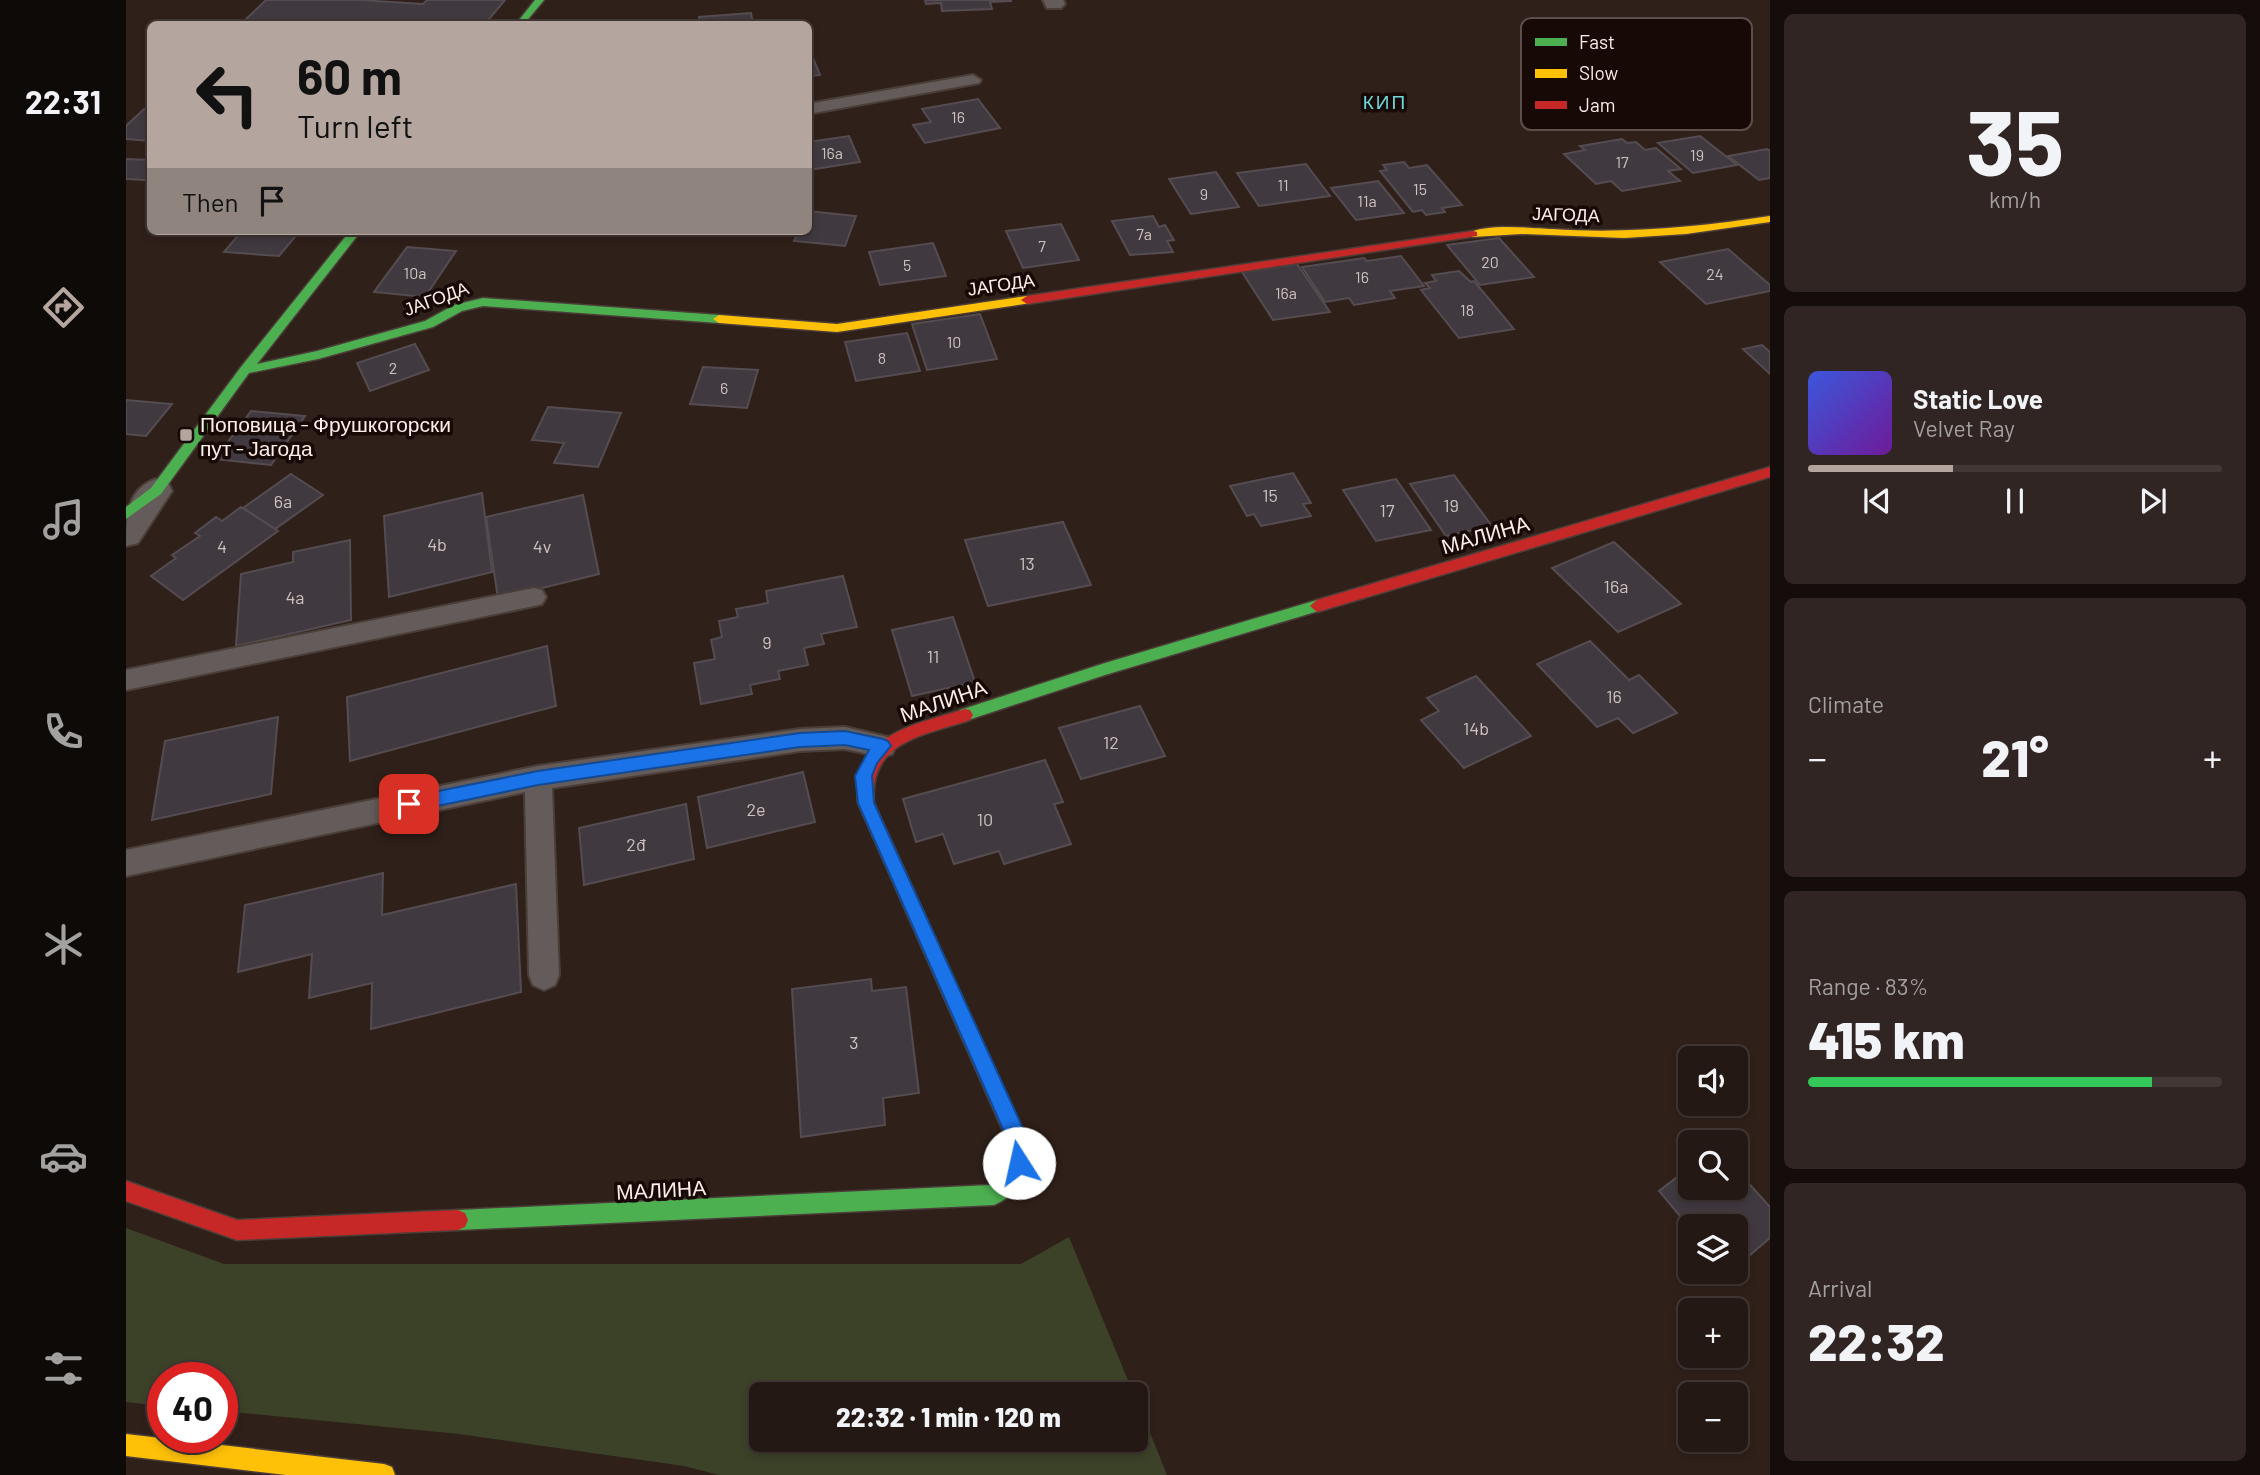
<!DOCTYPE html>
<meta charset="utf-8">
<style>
body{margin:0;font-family:Barlow,sans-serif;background:#302522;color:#f1f3f6;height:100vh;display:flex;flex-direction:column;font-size:26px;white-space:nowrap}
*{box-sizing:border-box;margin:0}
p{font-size:23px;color:#a3a0a0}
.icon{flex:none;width:38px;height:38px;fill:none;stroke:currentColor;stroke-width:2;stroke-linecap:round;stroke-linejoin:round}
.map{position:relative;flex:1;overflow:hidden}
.drawer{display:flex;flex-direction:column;gap:14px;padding:14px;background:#140d0b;width:490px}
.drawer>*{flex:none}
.top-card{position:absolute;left:21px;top:21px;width:665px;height:214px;border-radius:10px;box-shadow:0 4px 10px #0003,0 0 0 2px #413734;background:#b5a59f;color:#111;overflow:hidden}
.buttons{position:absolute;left:1552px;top:1046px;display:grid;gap:14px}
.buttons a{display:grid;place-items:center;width:70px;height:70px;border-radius:10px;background:#241814;box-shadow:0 4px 10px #0003,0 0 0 2px #413734;font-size:35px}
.speed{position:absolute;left:21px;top:1362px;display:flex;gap:14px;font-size:35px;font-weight:700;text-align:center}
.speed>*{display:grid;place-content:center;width:91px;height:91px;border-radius:50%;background:#241814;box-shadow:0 4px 10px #0003,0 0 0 2px #413734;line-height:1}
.speed .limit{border:10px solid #d22;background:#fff;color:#111}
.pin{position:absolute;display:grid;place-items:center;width:60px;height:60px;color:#fff;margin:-30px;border-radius:14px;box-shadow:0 4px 10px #0006}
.me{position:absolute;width:77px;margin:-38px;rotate:350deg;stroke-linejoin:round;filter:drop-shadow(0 0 5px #0008)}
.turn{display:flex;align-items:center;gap:24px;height:147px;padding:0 35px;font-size:32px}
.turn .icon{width:91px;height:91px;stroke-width:2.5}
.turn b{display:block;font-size:49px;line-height:60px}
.then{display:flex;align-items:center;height:66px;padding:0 35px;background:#0003;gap:14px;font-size:26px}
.big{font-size:52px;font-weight:800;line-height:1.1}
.drawer .card{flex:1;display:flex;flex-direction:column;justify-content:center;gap:10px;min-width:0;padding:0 24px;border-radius:10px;background:#302522}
.drawer .dial{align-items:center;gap:0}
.dial b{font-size:91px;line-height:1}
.song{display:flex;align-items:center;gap:21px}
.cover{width:84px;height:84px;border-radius:10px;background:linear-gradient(135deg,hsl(230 70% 55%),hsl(280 70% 35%))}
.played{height:7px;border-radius:4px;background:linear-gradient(90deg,#b5a59f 35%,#413734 35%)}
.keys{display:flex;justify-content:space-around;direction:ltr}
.heat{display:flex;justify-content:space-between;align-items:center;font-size:38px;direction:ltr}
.charge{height:10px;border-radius:5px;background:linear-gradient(90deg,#34c759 83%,#413734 0)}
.trip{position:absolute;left:623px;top:1382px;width:399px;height:70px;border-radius:10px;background:#241814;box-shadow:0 4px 10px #0003,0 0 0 2px #413734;font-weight:800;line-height:70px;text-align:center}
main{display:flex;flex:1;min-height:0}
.tab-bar{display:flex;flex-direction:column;width:126px;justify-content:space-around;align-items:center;background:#0e0a08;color:#a3a0a0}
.tab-bar .icon{width:49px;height:49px}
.tab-bar .on{color:#b5a59f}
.tab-bar b{font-size:32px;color:#f1f3f6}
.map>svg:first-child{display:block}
.green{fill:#3c4228}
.building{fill:#403a40;stroke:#544c50;stroke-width:2}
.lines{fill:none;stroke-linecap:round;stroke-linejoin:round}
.lane-casing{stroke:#4b3e38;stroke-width:4}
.street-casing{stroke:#4b3e38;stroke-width:4}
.fast-casing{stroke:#4b3e38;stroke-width:3}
.slow-casing{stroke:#4b3e38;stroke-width:3}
.jam-casing{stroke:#4b3e38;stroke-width:3}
.lane{fill:#645c5a;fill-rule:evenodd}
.street{fill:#645c5a;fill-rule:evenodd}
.fast{fill:#4caf50;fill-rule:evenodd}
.slow{fill:#ffc107;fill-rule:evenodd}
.jam{fill:#c62828;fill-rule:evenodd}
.route{fill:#1a73e8;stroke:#114b97;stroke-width:2}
.poi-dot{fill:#b5a59f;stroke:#170a06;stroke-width:2.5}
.labels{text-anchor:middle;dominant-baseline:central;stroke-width:7;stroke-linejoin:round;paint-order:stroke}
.far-number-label{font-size:16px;fill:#cec0bd}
.far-street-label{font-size:18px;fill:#fdede7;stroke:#170a06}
.number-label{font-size:18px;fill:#cec0bd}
.far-neighbourhood-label{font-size:19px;letter-spacing:2px;fill:#6dd9df;stroke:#170a06}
.poi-label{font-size:21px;fill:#fdede7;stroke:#170a06;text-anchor:start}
.street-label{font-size:21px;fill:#fdede7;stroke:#170a06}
.key{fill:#170a06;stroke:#5c4e4a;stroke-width:2}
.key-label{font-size:19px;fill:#fdede7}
</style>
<main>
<nav class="tab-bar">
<b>22:31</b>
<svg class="icon on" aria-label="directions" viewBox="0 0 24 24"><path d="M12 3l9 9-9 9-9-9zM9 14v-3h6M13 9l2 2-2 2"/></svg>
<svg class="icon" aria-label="music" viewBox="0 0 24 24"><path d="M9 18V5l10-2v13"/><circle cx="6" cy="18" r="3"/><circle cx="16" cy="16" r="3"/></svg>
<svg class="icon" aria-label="phone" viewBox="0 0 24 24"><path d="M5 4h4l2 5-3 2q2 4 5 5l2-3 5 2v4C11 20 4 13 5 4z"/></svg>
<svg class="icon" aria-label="climate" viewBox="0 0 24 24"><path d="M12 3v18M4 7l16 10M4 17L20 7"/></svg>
<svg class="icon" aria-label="car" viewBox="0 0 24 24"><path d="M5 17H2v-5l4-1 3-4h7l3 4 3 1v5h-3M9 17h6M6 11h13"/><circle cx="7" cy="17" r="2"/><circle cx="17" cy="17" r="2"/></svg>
<svg class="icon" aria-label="filters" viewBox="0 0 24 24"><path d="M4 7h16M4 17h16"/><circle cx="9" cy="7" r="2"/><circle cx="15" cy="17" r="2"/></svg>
</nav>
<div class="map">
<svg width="1644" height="1475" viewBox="0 0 1644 1475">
<rect width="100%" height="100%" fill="#30201a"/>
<path class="green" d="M 0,1228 L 98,1264 L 895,1264 L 943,1237 L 1008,1395 L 635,1395 L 635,1440 L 1010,1440 L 1010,1398 L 1041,1475 L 593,1475 L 558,1466 L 333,1434 L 96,1411 L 96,1377 L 37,1377 L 37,1406 L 0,1402 Z"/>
<g class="building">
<path d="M 140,0 L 234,0 L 297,4 L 301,0 L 379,0 L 359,24 L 150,24 L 117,22 Z"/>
<path d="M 799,0 L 885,0 L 885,1 L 864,2 L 866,9 L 816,11 L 815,3 L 800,4 Z"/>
<path d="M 625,13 L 627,24 L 574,24 L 573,17 Z"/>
<path d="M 687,58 L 694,75 L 684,76 L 687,83 L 682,84 L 682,59 Z"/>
<path d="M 852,99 L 874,128 L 799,143 L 787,125 L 805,122 L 796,109 Z"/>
<path d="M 18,109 L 24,110 L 24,141 L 0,139 L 0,126 Z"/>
<path d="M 723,136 L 734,162 L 682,170 L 682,142 Z"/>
<path d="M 1574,136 L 1611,165 L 1567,173 L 1532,143 Z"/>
<path d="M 1496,139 L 1501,143 L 1510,142 L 1519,150 L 1530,148 L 1555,169 L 1542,171 L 1554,181 L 1496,191 L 1485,181 L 1470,184 L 1438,154 L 1459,150 L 1454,146 Z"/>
<path d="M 1641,149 L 1644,151 L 1644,178 L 1633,180 L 1602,156 Z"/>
<path d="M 0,159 L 24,160 L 24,175 L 19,180 L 0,179 Z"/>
<path d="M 1278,162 L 1283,168 L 1301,165 L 1336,205 L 1316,208 L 1319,212 L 1300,215 L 1296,210 L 1287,212 L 1254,171 L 1261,170 L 1257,165 Z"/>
<path d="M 1180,164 L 1204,196 L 1133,206 L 1111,173 Z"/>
<path d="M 1090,172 L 1113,207 L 1065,214 L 1043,179 Z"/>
<path d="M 1252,181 L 1278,213 L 1230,220 L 1205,188 Z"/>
<path d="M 682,211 L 730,216 L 719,246 L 668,241 L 673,231 L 682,231 Z"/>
<path d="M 1027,216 L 1033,227 L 1039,225 L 1048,240 L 1041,241 L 1047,252 L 1004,255 L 986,221 Z"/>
<path d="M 935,224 L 953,260 L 897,268 L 880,231 Z"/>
<path d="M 116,231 L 174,231 L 153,256 L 98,252 Z"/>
<path d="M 1373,238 L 1408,277 L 1354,285 L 1321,245 Z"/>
<path d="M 807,243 L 820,276 L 754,285 L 743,252 Z"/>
<path d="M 281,247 L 330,251 L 299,297 L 248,292 Z"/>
<path d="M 1602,249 L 1644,285 L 1644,291 L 1580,304 L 1534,262 Z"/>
<path d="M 1275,256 L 1298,286 L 1264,291 L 1269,298 L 1228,305 L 1223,298 L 1199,302 L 1176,267 L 1238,258 L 1241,261 Z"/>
<path d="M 1171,264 L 1204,312 L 1147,320 L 1116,272 Z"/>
<path d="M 1333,271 L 1345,282 L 1348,281 L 1388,329 L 1333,338 L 1295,290 L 1304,288 L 1299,283 L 1310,281 L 1306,275 Z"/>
<path d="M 854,314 L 871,359 L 801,370 L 786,324 Z"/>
<path d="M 781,333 L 794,371 L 730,381 L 719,342 Z"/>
<path d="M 289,344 L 303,370 L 244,391 L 231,363 Z"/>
<path d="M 1636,345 L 1644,352 L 1644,374 L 1617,349 Z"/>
<path d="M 577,367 L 632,370 L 621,408 L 564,404 Z"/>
<path d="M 0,400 L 46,404 L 20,436 L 0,434 Z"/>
<path d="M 422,407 L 495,413 L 472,467 L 428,463 L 438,443 L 406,440 Z"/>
<path d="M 125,411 L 179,416 L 145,465 L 89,459 Z"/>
<path d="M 1167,473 L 1185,503 L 1177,504 L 1185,516 L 1135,526 L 1128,514 L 1121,516 L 1104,486 Z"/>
<path d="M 165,474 L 197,495 L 149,529 L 117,508 Z"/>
<path d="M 1328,475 L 1366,526 L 1320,536 L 1284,484 Z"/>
<path d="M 1270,479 L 1305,530 L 1250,541 L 1217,490 Z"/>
<path d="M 356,493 L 366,572 L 263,597 L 258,516 Z"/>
<path d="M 457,495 L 473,574 L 372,599 L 360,517 Z"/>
<path d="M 115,507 L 152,531 L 57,600 L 25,576 L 50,558 L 46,555 L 74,536 L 69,533 L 90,517 L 96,521 Z"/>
<path d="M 937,522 L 965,585 L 862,606 L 839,540 Z"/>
<path d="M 224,540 L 225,620 L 110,646 L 115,574 L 167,562 L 167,552 Z"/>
<path d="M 1488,542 L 1555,604 L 1492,632 L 1426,568 Z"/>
<path d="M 717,576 L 731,627 L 695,634 L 698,644 L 678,648 L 682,665 L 652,671 L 654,679 L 624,685 L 626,694 L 575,704 L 568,663 L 589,659 L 585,640 L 596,637 L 593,621 L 612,617 L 610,609 L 642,603 L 640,591 Z"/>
<path d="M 827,617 L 849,682 L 786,696 L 766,630 Z"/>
<path d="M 1464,641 L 1503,680 L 1513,675 L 1551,713 L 1507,733 L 1492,718 L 1471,727 L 1411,664 Z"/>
<path d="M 421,646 L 430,706 L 224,761 L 221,697 Z"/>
<path d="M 1350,676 L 1405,736 L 1338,768 L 1295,720 L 1313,711 L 1301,698 Z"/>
<path d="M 1014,706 L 1039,756 L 955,779 L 933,728 Z"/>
<path d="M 152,717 L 145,794 L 26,820 L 39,741 Z"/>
<path d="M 919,760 L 937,802 L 928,804 L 945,844 L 878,864 L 873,851 L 828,864 L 817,834 L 790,842 L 777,799 Z"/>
<path d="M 677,772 L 689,822 L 581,848 L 572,797 Z"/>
<path d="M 560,804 L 568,859 L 458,885 L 453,828 Z"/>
<path d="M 257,873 L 256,915 L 390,884 L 395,992 L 245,1029 L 246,983 L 183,998 L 186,954 L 112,972 L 119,905 Z"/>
<path d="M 745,979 L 746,991 L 780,987 L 793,1093 L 757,1098 L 759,1125 L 675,1137 L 666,989 Z"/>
<path d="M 1564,1167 L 1564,1188 L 1610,1188 L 1610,1169 L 1644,1207 L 1644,1238 L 1610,1267 L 1610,1227 L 1564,1228 L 1533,1191 Z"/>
</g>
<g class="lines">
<defs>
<g id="lane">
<path d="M 847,75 L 855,80 L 853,83 L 682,114 L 682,104 Z"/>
<path d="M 408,588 L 416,590 L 420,597 L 416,604 L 408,606 L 0,690 L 0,670 Z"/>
<path d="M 719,727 L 766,738 L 770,746 L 766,754 L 757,757 L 719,749 L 674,751 L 426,788 L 433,975 L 429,985 L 418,990 L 407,985 L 403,975 L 399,792 L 0,876 L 0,850 L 412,766 L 674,729 Z"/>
</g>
<g id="street">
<path d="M 917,0 L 937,0 L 939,4 L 935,8 L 921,8 Z"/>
<path d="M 30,479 L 42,483 L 46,491 L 12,543 L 0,546 C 0,519 0,489 30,479 Z"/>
</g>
<g id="fast">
<path d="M 409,0 L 418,0 L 398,24 L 390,24 Z"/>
<path d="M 224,231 L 235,231 L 131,364 L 191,351 L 299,321 L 328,305 L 357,298 L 593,315 L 599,319 L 593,323 L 357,306 L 336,311 L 307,327 L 192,359 L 123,373 L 35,494 L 0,519 L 0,507 L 25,488 L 115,367 Z"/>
<path d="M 1191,600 L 1196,602 L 1198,606 L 1196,610 L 979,675 L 839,721 L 834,720 L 831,715 L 834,710 L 979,663 Z"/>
<path d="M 892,1132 L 899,1135 C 911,1163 895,1194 868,1205 L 332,1230 L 325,1227 L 322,1220 L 325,1213 L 332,1210 L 865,1185 L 881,1169 L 882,1142 L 885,1135 Z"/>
</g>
<g id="slow">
<path d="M 1644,216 L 1644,222 L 1560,234 L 1498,238 L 1395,234 L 1347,237 L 1342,234 C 1357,223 1406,228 1426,229 C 1499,234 1571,227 1644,216 Z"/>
<path d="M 901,296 L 905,297 L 905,303 L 711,332 L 593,323 L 587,319 L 593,315 L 711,324 Z"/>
<path d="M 0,1434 L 258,1464 L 266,1467 L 269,1475 L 160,1475 L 0,1456 Z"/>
</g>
<g id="jam">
<path d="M 1347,231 L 1351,232 L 1351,236 L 901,304 L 895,300 L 901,296 Z"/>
<path d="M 1644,467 L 1644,477 L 1191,612 L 1184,606 L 1191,600 Z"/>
<path d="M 839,709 L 844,710 L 847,715 L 844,720 C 799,735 742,741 748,803 L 902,1142 L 899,1149 L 892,1152 L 885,1149 L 732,803 C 725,734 788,725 839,709 Z"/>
<path d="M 0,1181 L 111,1220 L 332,1210 L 339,1213 L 342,1220 L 339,1227 L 332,1230 L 111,1240 L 0,1201 Z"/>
</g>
</defs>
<use href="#lane" class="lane-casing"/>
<use href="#street" class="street-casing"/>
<use href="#fast" class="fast-casing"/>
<use href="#slow" class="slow-casing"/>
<use href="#jam" class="jam-casing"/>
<use href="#lane" class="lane"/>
<use href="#street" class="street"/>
<use href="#fast" class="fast"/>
<use href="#slow" class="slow"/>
<use href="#jam" class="jam"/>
</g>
<path class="route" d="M 719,731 L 757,739 L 762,741 L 765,746 L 751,763 L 746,776 L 748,803 L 900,1135 C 904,1147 905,1158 900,1170 L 893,1173 L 886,1170 L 880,1136 L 732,803 L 729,776 L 743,750 L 719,745 L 674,747 L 412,785 L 283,812 L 277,809 L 275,804 L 277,799 L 283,797 L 412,771 L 674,733 Z"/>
<rect class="poi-dot" x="53" y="428" width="14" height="14" rx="3.5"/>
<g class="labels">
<g class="far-number-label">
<text x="832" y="116">16</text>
<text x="706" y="152">16a</text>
<text x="1571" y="154">19</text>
<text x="1496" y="161">17</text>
<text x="1157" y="184">11</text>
<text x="1294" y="188">15</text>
<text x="1078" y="193">9</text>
<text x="1241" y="200">11a</text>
<text x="1018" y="233">7a</text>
<text x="916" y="245">7</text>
<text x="1364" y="261">20</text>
<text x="781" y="264">5</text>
<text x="289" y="272">10a</text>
<text x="1589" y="273">24</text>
<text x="1236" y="276">16</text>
<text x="1160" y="292">16a</text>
<text x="1341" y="309">18</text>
<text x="828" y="341">10</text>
<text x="756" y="357">8</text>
<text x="267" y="367">2</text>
<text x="598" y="387">6</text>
</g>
<g class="far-street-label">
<text transform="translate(1440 214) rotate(2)">ЈАГОДА</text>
<text transform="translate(875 284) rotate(-8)">ЈАГОДА</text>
<text transform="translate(310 298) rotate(-20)">ЈАГОДА</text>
</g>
<g class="number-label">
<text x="1144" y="495">15</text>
<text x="157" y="501">6a</text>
<text x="1325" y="505">19</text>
<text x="1261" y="510">17</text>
<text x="311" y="544">4b</text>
<text x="96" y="546">4</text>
<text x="416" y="546">4v</text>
<text x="901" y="563">13</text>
<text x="1490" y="586">16a</text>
<text x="169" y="597">4a</text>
<text x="641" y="642">9</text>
<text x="807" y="656">11</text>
<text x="1488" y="696">16</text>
<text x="1350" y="728">14b</text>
<text x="985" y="742">12</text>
<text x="630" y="809">2e</text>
<text x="859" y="819">10</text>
<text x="510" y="844">2đ</text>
<text x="728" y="1042">3</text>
</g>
<g class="far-neighbourhood-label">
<text x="1259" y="101">КИП</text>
</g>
<g class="poi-label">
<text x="74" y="423">Поповица - Фрушкогорски<tspan x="74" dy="24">пут - Јагода</tspan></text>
</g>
<g class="street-label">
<text transform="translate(1359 534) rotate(-16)">МАЛИНА</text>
<text transform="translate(817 700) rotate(-19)">МАЛИНА</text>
<text transform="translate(535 1189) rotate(-3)">МАЛИНА</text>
</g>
</g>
<rect x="1395" y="18" width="231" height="112" rx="10" class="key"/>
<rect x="1409" y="38" width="32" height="8" fill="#4caf50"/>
<rect x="1409" y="69" width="32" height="9" fill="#ffc107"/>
<rect x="1409" y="101" width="32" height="8" fill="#c62828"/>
<g class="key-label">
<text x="1453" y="49">Fast</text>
<text x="1453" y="80">Slow</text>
<text x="1453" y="112">Jam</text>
</g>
</svg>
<div class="buttons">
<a><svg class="icon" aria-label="sound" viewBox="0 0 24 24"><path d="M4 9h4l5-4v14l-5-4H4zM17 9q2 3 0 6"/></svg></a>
<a><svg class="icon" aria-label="search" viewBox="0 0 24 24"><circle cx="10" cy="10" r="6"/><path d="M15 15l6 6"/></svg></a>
<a><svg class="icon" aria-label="layers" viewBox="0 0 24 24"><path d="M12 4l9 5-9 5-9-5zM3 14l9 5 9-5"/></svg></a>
<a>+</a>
<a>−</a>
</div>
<div class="speed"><div class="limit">40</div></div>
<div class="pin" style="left:283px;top:804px;background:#d93025"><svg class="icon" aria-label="arrive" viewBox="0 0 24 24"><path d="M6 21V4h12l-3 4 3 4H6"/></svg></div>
<svg class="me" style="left:893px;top:1163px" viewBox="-20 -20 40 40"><circle r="19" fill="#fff"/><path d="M0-13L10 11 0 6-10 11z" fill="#1a73e8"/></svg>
<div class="trip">22:32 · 1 min · 120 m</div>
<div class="top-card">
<div class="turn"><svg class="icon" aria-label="left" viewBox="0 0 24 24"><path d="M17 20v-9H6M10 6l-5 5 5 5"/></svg><div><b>60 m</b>Turn left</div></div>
<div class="then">Then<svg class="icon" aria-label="arrive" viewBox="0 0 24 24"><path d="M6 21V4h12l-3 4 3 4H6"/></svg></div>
</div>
</div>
<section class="drawer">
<div class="card dial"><b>35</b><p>km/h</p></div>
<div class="card">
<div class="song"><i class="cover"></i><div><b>Static Love</b><p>Velvet Ray</p></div></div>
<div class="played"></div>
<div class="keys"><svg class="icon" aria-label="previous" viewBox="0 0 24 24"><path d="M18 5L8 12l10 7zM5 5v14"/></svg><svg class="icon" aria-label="pause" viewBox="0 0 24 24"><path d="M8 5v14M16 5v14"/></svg><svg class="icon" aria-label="next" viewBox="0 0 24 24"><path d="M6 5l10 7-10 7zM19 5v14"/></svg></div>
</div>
<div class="card"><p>Climate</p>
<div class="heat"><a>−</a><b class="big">21°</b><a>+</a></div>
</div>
<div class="card"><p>Range · 83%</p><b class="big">415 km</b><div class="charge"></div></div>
<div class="card"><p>Arrival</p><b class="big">22:32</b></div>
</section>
</main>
